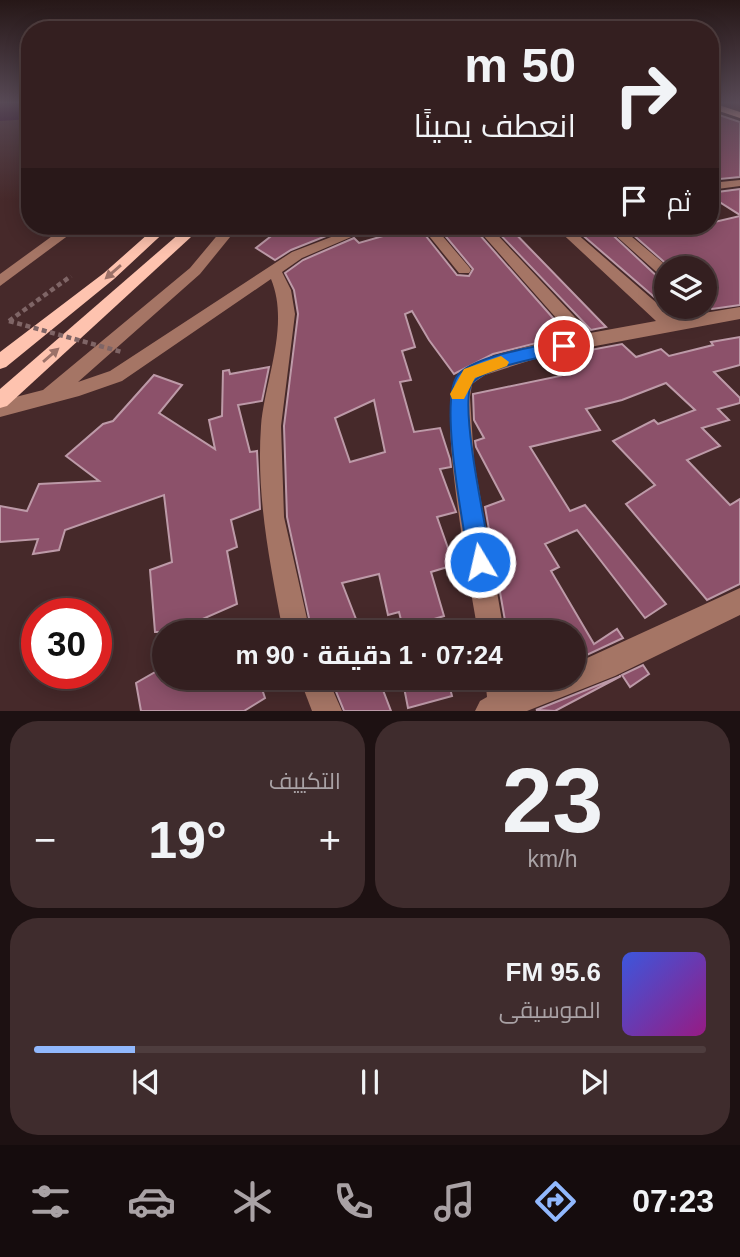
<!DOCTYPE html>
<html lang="ar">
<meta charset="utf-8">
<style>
body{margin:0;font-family:Arial,Cairo,sans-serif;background:#3f2c2d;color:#f1f3f6;direction:rtl;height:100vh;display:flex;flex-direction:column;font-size:26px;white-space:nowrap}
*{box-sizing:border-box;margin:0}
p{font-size:23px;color:#a9a2a5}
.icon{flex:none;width:38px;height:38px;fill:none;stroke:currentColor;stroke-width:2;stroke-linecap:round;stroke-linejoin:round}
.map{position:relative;height:711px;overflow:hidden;direction:ltr}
.panel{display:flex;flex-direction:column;gap:10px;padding:10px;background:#1d1112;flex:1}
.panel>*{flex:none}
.banner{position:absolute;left:21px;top:21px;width:698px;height:214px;border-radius:28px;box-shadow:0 4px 18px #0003,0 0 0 2px #4e3d3e;direction:rtl;background:#341f20;color:#f1f3f6;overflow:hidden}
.buttons{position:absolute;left:654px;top:256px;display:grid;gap:14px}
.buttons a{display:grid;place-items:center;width:63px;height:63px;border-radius:50%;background:#341f20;box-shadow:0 4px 18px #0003,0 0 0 2px #4e3d3e;font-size:35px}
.speed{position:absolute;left:21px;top:598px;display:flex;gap:14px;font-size:35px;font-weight:700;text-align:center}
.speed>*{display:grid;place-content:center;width:91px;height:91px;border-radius:50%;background:#341f20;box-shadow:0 4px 18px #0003,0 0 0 2px #4e3d3e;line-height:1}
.speed .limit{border:10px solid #d22;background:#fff;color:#111}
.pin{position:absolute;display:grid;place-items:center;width:60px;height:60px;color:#fff;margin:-30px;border:4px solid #fff;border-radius:50%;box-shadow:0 2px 7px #0007}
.me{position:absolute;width:77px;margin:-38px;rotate:351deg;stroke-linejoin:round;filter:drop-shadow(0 0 5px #0008)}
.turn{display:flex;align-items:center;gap:24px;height:147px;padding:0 28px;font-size:32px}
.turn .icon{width:91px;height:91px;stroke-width:2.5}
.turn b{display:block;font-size:49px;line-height:60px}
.then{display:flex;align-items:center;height:66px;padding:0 28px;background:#0003;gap:14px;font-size:26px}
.big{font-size:52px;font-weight:700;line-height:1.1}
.panel .card{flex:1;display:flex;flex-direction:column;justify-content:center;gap:10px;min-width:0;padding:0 24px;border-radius:28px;background:#3f2c2d}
.panel .dial{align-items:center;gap:0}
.dial b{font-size:91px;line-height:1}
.song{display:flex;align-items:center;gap:21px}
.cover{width:84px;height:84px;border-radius:10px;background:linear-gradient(135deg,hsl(230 70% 55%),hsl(310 70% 35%))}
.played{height:7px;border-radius:4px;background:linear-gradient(90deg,#91b8fd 15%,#4e3d3e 15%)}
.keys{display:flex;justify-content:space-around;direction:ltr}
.heat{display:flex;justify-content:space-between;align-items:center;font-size:38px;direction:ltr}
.panel .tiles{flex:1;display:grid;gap:10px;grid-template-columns:1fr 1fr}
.card:last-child{grid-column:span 2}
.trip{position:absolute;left:152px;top:620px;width:434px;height:70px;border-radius:35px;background:#341f20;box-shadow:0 4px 18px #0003,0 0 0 2px #4e3d3e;font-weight:700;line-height:70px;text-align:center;direction:rtl}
.menu{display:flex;height:112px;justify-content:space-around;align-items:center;background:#150c0d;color:#a9a2a5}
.menu .icon{width:49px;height:49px}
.menu .current{color:#91b8fd}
.menu b{font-size:32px;color:#f1f3f6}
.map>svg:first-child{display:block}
.water{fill:#2c0329}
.building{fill:#8c516a;stroke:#bd9aa8;stroke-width:2;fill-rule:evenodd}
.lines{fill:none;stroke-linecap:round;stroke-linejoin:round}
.path{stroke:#7f6566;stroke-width:4.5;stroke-dasharray:5 3.5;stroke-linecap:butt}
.minor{fill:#a57565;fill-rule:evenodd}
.major{fill:#fec3af;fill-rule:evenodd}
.path-bridge{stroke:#7f6566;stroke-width:4.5;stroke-dasharray:5 3.5;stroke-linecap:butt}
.oneway{fill:#9c7168}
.route{fill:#1a73e8;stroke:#114b97;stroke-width:2}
.slow{fill:#f59e0b}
</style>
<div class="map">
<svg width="740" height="711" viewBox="0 0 740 711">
<rect width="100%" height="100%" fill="#46292a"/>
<path class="water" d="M 0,102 L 30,102 L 30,119 L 0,121 Z"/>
<g class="building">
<path d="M 710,112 L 740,122 L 740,177 L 710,180 Z"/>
<path d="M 740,189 L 740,215 L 710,196 L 710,193 Z"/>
<path d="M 740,216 L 740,305 L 712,309 L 705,304 L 705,268 L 671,268 L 623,226 L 675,226 L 681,230 L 710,226 L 710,223 Z"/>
<path d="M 271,226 L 341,226 L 344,229 L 291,250 L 275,260 L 256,248 L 275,233 Z"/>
<path d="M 418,226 L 457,275 L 469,276 L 473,269 L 437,226 L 472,226 L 568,335 L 493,354 L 454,374 L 429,340 L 412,311 L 405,314 L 415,347 L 402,351 L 411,380 L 400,382 L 414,432 L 440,428 L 450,459 L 451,467 L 440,469 L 456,512 L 437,517 L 454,565 L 431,572 L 444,616 L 431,620 L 434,632 L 404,632 L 399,612 L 388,615 L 379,574 L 342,583 L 361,632 L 312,632 L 287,517 L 284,426 L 298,314 L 294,290 L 285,273 L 303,260 L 354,238 L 359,243 ZM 374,400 L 385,452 L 350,462 L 335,418 Z"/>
<path d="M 492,226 L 508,226 L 606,327 L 591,330 Z"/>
<path d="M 572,226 L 603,226 L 660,279 L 667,281 L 667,308 Z"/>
<path d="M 740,337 L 740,365 L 714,372 L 740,398 L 740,403 L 718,409 L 729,420 L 702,428 L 720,446 L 687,460 L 730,505 L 740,499 L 740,584 L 707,600 L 626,504 L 655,485 L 613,441 L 654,420 L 658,424 L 695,410 L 666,383 L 622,400 L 586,409 L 600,430 L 530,447 L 570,511 L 585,505 L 666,604 L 645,618 L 577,530 L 545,544 L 559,567 L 551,571 L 594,644 L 617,629 L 623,638 L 574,661 L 574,632 L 507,632 L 485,507 L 504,500 L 476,447 L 475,441 L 484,438 L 474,420 L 473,394 L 560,376 L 543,359 L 548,358 L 622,344 L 636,357 L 661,349 L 669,356 L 713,345 L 711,342 Z"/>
<path d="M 269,367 L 262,401 L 238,405 L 250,452 L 257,451 L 260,509 L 231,520 L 237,547 L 227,551 L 237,604 L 173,632 L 155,632 L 150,570 L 172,562 L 164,495 L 65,530 L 59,550 L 33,554 L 38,539 L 0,542 L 0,506 L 27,511 L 39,484 L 99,481 L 66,456 L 103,424 L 113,421 L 154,375 L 182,385 L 159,413 L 215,449 L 209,420 L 222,416 L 223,371 L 229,370 L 230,374 Z"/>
<path d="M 643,665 L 649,674 L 630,687 L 622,675 Z"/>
<path d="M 164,667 L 164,677 L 258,677 L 265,698 L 244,711 L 141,711 L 136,683 Z"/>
<path d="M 621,676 L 555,711 L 536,710 Z"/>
<path d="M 330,677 L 378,677 L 391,711 L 344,711 Z"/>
<path d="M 402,677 L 447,677 L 452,696 L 408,708 Z"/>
</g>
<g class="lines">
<path class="path" d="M 9,321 L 71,276"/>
<g class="minor">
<path d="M 740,180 L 740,186 L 710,190 L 710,183 Z"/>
<path d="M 66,226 L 81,226 L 0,286 L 0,274 Z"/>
<path d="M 225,226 L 239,226 L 200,274 L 78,382 L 110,371 L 292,252 L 360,226 L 377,226 L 302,258 L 282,272 L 291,290 L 295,314 L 281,426 L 284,517 L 310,632 L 283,632 C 270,563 256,497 261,426 C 265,379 290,325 271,279 L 122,381 L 79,396 L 0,417 L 0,401 L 43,390 L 190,268 Z"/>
<path d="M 421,226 L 434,226 L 469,267 L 471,270 L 469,273 L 459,273 Z"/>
<path d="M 475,226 L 489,226 L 590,333 L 656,321 L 554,226 L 568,226 L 674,318 L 740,307 L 740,319 L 547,355 L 485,375 L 472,384 L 470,397 L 474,461 L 504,632 L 478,632 C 471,590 435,404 457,376 C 472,356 548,342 573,337 Z"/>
<path d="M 605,226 L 619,226 L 669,268 L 667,279 L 662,277 Z"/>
<path d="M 740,588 L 740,615 L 615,676 L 527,711 L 475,711 L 480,701 L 487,697 L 485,677 L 513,677 L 515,687 L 539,677 L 574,677 L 574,664 Z"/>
<path d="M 299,677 L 327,677 L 342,711 L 312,711 Z"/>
</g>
<g class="major">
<path d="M 710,102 L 740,112 L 740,118 L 710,108 Z"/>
<path d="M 157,226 L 171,226 L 114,279 L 6,367 L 0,369 L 0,352 L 104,273 Z"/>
<path d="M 188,226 L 203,226 L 7,406 L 0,408 L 0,389 Z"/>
</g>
<path class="path-bridge" d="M 9,321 L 122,352"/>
</g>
<defs><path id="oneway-solid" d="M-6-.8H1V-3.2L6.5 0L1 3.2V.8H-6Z" transform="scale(1.75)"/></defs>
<g class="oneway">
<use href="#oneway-solid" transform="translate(113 272) rotate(139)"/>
<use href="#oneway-solid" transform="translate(51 355) rotate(-41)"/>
</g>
<linearGradient id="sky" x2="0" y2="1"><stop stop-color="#261717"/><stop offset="0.51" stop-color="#574955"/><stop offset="1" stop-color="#574955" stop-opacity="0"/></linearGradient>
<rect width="740" height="201" fill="url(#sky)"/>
<path class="route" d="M 564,340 L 572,346 L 570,350 C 544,358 492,364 473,382 C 457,397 487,534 492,562 L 488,569 L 480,573 L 472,569 L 469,562 C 464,528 438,399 458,375 C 475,355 538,347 564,340 Z"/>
<path class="slow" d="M 501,356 L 509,362 L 507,366 L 475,378 L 464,399 L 452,399 L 450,394 L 464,369 Z"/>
</svg>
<div class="buttons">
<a><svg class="icon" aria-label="layers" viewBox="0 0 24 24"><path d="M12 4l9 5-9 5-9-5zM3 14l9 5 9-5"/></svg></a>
</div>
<div class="speed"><div class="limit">30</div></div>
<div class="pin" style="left:564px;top:346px;background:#d93025"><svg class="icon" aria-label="arrive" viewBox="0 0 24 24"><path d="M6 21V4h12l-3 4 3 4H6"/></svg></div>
<svg class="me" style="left:480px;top:562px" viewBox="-20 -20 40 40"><circle r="17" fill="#1a73e8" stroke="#fff" stroke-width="3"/><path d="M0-11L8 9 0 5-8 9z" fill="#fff"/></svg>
<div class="trip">07:24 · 1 دقيقة · 90 m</div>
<div class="banner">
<div class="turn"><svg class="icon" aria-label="right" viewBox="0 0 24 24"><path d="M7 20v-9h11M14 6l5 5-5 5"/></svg><div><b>50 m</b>انعطف يمينًا</div></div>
<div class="then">ثم<svg class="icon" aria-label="arrive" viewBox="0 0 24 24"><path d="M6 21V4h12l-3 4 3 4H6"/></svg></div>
</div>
</div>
<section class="panel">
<div class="tiles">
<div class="card dial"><b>23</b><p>km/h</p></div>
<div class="card"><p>التكييف</p>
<div class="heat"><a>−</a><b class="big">19°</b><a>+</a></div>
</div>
<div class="card">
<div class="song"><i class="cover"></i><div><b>95.6 FM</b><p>الموسيقى</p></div></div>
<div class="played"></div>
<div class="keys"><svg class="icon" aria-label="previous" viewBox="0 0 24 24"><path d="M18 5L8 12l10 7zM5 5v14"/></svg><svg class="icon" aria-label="pause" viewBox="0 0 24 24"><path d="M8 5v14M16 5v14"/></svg><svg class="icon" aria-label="next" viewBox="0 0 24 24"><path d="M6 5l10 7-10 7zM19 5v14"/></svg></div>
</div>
</div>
</section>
<nav class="menu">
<b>07:23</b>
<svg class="icon current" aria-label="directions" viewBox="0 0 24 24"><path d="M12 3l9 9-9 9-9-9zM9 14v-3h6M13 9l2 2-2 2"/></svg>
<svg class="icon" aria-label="music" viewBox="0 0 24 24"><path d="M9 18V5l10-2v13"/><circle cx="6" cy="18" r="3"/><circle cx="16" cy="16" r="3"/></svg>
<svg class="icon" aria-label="phone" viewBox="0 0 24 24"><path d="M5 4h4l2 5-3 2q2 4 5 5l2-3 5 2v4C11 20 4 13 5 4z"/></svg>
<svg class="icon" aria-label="climate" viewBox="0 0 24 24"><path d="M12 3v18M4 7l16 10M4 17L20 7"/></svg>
<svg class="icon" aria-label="car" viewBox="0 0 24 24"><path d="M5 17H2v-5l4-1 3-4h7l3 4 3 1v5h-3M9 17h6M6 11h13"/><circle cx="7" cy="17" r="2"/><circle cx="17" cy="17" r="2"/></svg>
<svg class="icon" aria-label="filters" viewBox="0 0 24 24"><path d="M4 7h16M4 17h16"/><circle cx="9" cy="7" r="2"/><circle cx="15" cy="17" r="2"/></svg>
</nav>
